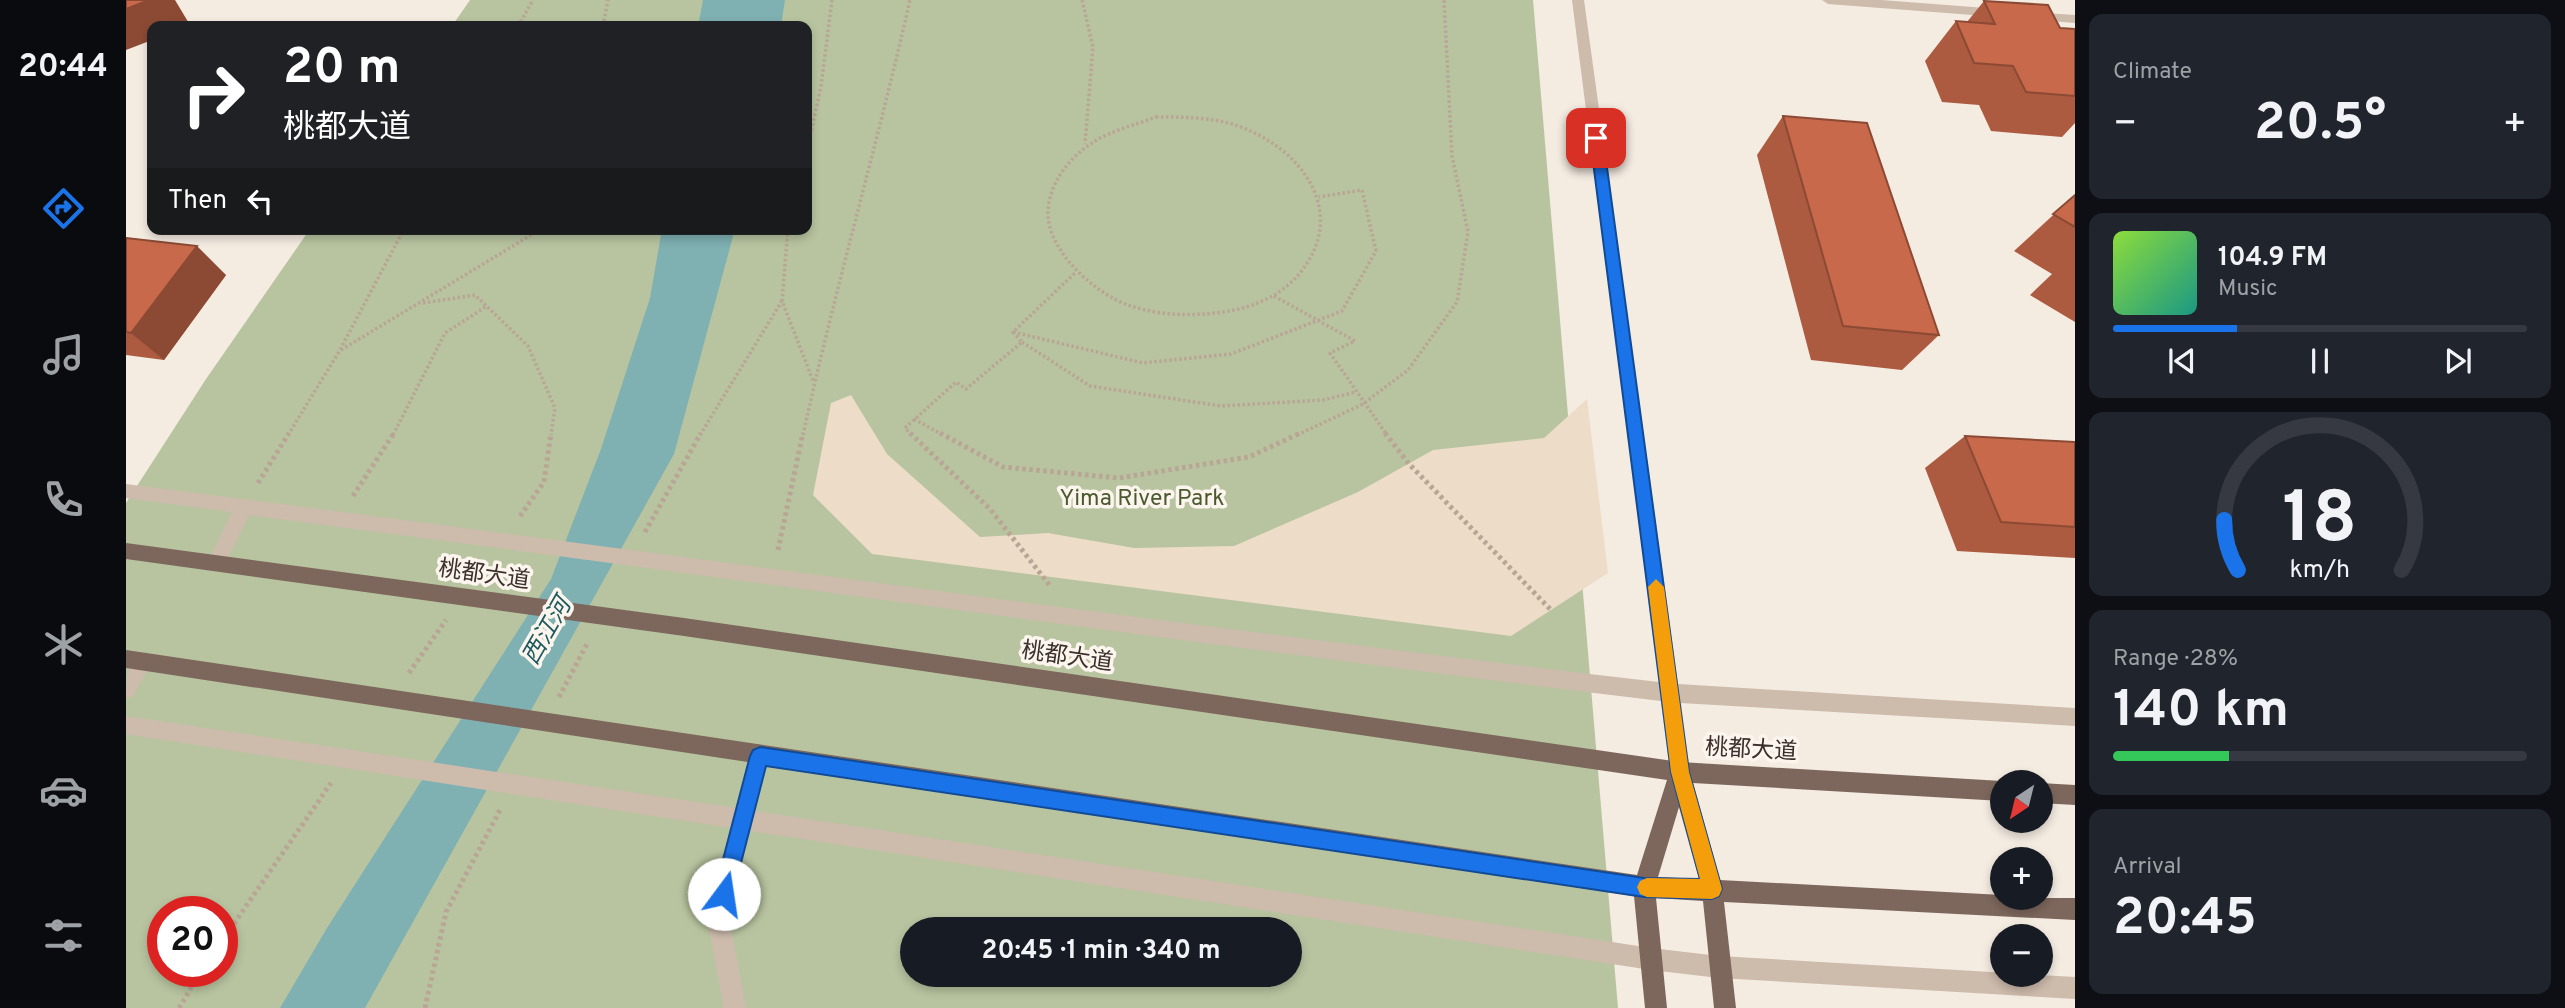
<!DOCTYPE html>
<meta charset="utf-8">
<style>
body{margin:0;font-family:Overpass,"Noto Sans SC",sans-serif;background:#20242c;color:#f1f3f6;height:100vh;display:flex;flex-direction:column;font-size:26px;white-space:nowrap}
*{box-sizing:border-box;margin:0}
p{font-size:23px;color:#9ea1a6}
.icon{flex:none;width:38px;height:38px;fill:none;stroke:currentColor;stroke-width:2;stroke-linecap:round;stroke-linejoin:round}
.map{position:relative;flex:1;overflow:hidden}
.sheet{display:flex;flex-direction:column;gap:14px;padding:14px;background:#0d0f14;width:490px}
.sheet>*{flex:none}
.banner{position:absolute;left:21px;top:21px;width:665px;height:214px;border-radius:14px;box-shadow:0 4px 10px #0003;background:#202124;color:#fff;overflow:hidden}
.needle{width:46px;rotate:215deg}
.tools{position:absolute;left:1864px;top:770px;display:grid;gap:14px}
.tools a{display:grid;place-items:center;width:63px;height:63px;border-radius:50%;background:#171b24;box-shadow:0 4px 10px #0003;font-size:35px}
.speed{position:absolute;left:21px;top:896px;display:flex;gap:14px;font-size:35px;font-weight:700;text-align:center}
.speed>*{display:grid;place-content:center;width:91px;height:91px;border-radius:50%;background:#171b24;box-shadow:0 4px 10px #0003;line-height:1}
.speed .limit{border:10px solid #d22;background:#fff;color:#111}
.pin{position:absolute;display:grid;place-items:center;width:60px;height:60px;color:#fff;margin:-30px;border-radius:14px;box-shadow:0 4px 10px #0006}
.me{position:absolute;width:77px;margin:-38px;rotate:14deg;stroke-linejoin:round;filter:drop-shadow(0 0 5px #0008)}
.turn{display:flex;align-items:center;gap:24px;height:147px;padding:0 21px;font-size:32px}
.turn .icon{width:91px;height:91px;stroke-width:2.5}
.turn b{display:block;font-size:49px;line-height:60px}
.then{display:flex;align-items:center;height:66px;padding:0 21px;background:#0003;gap:14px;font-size:26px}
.big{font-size:52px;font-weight:700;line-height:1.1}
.sheet .tile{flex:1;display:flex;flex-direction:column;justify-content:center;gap:10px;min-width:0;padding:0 24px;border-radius:14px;background:#20242c}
.sheet .dial{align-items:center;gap:0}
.dial svg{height:182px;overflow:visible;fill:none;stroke:#363941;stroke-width:7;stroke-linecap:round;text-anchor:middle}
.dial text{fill:#f1f3f6;stroke:none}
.song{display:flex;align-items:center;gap:21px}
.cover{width:84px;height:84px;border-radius:10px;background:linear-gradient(135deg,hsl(90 70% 55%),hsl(170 70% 35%))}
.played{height:7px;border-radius:4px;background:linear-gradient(90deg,#1a73e8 30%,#363941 30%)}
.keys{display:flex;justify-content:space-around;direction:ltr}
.heat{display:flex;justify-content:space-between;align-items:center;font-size:38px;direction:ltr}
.charge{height:10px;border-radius:5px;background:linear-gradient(90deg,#34c759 28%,#363941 0)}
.trip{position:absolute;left:774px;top:917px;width:402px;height:70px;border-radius:35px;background:#171b24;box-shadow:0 4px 10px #0003;font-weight:700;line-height:70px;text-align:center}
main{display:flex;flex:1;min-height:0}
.tab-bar{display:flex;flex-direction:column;width:126px;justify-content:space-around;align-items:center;background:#090b0e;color:#9ea1a6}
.tab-bar .icon{width:49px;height:49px}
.tab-bar .selected{color:#1a73e8}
.tab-bar b{font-size:32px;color:#f1f3f6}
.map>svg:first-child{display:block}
.green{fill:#b8c4a0;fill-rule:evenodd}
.plaza{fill:#ecdcc8}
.water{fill:#7fb0b2}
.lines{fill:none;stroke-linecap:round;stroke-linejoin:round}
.path-far1{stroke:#b9a596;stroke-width:3.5;stroke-dasharray:2.5 2.5;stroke-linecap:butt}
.path{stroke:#b9a596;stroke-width:5;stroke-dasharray:3.5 3.5;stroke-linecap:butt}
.minor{fill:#cdbbac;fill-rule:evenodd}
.major{fill:#7d675c;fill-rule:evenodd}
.wall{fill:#ac5a40}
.shaded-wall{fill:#8c4a34}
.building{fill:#c8694b;stroke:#8c4a34;stroke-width:2}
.route{fill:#1a73e8;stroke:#114b97;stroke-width:2}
.slow{fill:#f59e0b}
.labels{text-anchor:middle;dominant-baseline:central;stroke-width:7;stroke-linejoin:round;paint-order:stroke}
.park-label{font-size:23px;fill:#4a5a2e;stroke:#fbf5ee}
.street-label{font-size:23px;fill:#3b302b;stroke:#fbf5ee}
.water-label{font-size:24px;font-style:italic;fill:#1f5a5e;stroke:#fbf5ee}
</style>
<main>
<nav class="tab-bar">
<b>20:44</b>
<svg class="icon selected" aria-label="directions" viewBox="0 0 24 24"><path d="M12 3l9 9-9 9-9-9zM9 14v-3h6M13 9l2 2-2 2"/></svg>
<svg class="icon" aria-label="music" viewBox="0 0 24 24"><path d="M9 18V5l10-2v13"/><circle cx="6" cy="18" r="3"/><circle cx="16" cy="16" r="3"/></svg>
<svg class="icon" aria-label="phone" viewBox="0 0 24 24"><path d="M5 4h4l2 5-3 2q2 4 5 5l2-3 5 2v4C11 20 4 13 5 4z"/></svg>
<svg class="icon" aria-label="climate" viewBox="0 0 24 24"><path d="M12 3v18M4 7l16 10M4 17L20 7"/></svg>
<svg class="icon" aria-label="car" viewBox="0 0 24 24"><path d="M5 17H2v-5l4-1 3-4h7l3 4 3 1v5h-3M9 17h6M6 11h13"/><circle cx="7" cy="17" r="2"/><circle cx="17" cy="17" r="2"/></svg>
<svg class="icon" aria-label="filters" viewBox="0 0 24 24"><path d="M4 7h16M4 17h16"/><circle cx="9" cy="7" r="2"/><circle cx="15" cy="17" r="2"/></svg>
</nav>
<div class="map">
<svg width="1949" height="1008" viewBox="0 0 1949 1008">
<rect width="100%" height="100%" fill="#f4ebe1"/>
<path class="green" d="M 344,0 L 1407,0 L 1492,1008 L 0,1008 L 0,503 L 80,379 L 184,229 L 681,229 L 681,26 L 326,26 ZM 37,912 L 96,912 L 96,971 L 37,971 ZM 786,929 L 1164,929 L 1164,975 L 786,975 Z"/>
<path class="plaza" d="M 725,395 L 761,454 L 854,537 L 922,533 L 1008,548 L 1108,546 L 1232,492 L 1307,450 L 1418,438 L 1461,399 L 1482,573 L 1385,636 L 746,554 L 687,495 L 705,403 Z"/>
<g class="water">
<path d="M 577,0 L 659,0 L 655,26 L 572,26 Z"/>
<path d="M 536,229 L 609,229 L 548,454 L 239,1008 L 154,1008 L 201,928 L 425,579 L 475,449 L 524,298 Z"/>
</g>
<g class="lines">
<g class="path-far1">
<path d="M 956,0 L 967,47 L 959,144"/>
<path d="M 392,26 L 407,0"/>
<path d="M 477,26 L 482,0"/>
<path d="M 1030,117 C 1056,117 1084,117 1109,125 C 1174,146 1225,212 1173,274 C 1152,299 1120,310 1089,313 C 1060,316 1033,315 1005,306 C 970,295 921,251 922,212 C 923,183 943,158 966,143 C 983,131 1010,125 1030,117 Z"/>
<path d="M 681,150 L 695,87 L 706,0"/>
<path d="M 662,229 L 656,301 L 688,383"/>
<path d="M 1148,296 L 1229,341 L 1204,353 L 1261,435"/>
<path d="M 297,303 L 349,295 L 402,346 L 429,408 L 425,435"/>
<path d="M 887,332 L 1017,363 L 1105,354 L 1216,311 L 1250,251 L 1236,190 L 1193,197"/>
<path d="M 896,342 L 964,386 L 1095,406 L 1197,400 L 1230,392"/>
<path d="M 215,350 L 415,229"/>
<path d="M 788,419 L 817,435"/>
<path d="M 162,435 L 214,350 L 278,229"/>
<path d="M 267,435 L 319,333 L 361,306"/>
<path d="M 574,435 L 656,301"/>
<path d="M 677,435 C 709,289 751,146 784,0"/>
<path d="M 786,435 L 779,428 L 830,382 L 840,389 L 896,342 L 887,332 L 950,272"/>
<path d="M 1171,435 L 1237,404 L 1282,370 L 1331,302 L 1342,232 L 1326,156 L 1318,0"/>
</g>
<g class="path">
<path d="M 784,433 L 864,509 L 925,587"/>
<path d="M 814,433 L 877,467 L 993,478 L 1123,457 L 1174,433"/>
<path d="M 1259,433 L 1283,464 L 1425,610"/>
<path d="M 132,483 L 163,433"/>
<path d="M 227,496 L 268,433"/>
<path d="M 394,516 L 418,482 L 425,433"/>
<path d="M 519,532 L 575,433"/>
<path d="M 652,550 L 677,433"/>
<path d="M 283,673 L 320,620"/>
<path d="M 433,697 L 462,642"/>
<path d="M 96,941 L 205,783"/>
<path d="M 53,1008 L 75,971"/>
<path d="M 299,1008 L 320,912 L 374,810"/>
</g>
<g class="minor">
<path d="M 1446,0 L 1458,0 L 1552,684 L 1949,708 L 1949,726 L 1555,703 L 1564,772 L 1561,779 L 1554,782 L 1547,779 L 1544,772 L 1535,701 C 1063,644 594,576 123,515 L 96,570 L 90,572 L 84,570 L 81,564 L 106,512 L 0,498 L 0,484 C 511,549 1021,622 1533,682 Z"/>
<path d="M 1696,0 L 1755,0 L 1873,9 L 1879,13 L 1873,17 L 1702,4 Z"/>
<path d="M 1904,12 L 1949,15 L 1949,23 L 1899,19 L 1899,13 Z"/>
<path d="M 17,653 L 24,656 L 26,662 L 7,696 L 0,699 C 0,682 0,660 17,653 Z"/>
<path d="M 0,716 L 610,808 L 623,756 L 626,749 L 633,746 L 640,749 L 643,756 L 629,811 L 1525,948 L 1593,956 L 1949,977 L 1949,999 L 1593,978 L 1525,970 L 624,831 L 603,918 L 620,1008 L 598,1008 L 581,918 L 605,828 L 0,734 Z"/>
</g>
<g class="major">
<path d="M 0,543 L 558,618 L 1554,762 L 1876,781 L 1879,782 L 1876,782 L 1876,801 L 1567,783 L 1594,880 L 1876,895 L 1876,898 L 1949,898 L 1949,920 L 1598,902 L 1610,1008 L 1588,1008 L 1577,901 L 1530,898 L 1541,1008 L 1519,1008 L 1508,896 L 0,668 L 0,650 L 1511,875 L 1541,780 L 558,636 L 0,559 ZM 1553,807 L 1573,879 L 1532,877 Z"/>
<path d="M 1914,783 L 1949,785 L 1949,805 L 1914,803 Z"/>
</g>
</g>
<g class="wall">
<path d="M 1858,1 L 1934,28 L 1949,29 L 1949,123 L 1936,137 L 1865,131 L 1853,105 L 1816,102 L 1799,61 L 1830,21 L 1841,22 Z"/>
<path d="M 1657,116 L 1813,335 L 1776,370 L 1685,360 L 1631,155 Z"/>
<path d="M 1949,195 L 1949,322 L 1904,295 L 1926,274 L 1888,251 Z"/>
<path d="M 0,238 L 100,275 L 38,360 L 0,355 Z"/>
<path d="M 1839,436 L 1949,442 L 1949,558 L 1831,551 L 1799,468 Z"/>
</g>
<g class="shaded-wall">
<path d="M 23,0 L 49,0 L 64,25 L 61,26 L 26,26 L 26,40 L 0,50 L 0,9 Z"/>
<path d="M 71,246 L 100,275 L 38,360 L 5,333 Z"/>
</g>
<g class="building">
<path d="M 0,0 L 23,0 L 0,9 Z"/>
<path d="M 1858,1 L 1922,5 L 1934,28 L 1949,29 L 1949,96 L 1900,92 L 1887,66 L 1848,63 L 1830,21 L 1869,24 Z"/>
<path d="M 1657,116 L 1741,123 L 1813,335 L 1717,326 Z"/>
<path d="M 1949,195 L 1949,227 L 1927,214 Z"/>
<path d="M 0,238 L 71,246 L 5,333 L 0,332 Z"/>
<path d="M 1839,436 L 1949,442 L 1949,527 L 1875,522 Z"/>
</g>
<path class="route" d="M 1470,134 L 1477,138 L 1563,772 L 1596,889 L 1593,896 L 1586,899 L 1518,897 L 640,766 L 607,894 L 604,901 L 598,903 L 591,901 L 588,894 L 624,756 L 627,750 L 634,747 L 1518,878 L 1574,879 L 1545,772 L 1464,138 Z"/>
<path class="slow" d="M 1530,579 L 1538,587 L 1563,772 L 1596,889 L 1593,896 L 1586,899 L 1521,897 L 1514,894 L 1511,887 L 1514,881 L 1521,878 L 1574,879 L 1545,772 L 1522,587 Z"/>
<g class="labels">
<g class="park-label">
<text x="1016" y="499">Yima River Park</text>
</g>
<g class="street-label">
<text transform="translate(358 576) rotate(8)">桃都大道</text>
<text transform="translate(941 658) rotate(8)">桃都大道</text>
<text transform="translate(1625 751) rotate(3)">桃都大道</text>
</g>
<g class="water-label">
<text transform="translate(422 632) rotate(-60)">西江河</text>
</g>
</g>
</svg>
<div class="tools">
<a><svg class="needle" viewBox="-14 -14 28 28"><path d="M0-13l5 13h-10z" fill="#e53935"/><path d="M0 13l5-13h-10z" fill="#9ea1a6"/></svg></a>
<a>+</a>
<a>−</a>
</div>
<div class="speed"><div class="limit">20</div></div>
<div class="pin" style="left:1470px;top:138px;background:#d93025"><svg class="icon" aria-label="arrive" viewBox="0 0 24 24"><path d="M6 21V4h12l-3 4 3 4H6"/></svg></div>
<svg class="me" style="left:598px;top:894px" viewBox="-20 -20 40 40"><circle r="19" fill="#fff"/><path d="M0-13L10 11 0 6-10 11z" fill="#1a73e8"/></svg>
<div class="trip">20:45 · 1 min · 340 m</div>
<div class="banner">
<div class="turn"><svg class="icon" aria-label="right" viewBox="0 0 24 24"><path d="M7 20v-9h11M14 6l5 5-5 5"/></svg><div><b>20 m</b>桃都大道</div></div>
<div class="then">Then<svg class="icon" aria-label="left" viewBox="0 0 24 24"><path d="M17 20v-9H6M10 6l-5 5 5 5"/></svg></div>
</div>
</div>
<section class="sheet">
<div class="tile"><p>Climate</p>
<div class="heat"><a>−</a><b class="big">20.5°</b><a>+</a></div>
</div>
<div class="tile">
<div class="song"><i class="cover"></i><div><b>104.9 FM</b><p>Music</p></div></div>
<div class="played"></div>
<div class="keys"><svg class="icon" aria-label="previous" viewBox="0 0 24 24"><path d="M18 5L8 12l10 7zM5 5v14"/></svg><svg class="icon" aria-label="pause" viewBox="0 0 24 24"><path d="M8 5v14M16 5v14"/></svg><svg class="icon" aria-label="next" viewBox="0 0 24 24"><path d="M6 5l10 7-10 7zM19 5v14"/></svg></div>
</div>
<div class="tile dial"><svg viewBox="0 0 100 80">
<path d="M14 69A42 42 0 1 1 86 69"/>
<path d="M14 69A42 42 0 0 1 8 47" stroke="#1a73e8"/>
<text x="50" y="56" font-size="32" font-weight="700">18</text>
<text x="50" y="72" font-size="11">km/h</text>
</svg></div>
<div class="tile"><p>Range · 28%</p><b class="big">140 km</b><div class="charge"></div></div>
<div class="tile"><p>Arrival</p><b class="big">20:45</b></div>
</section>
</main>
